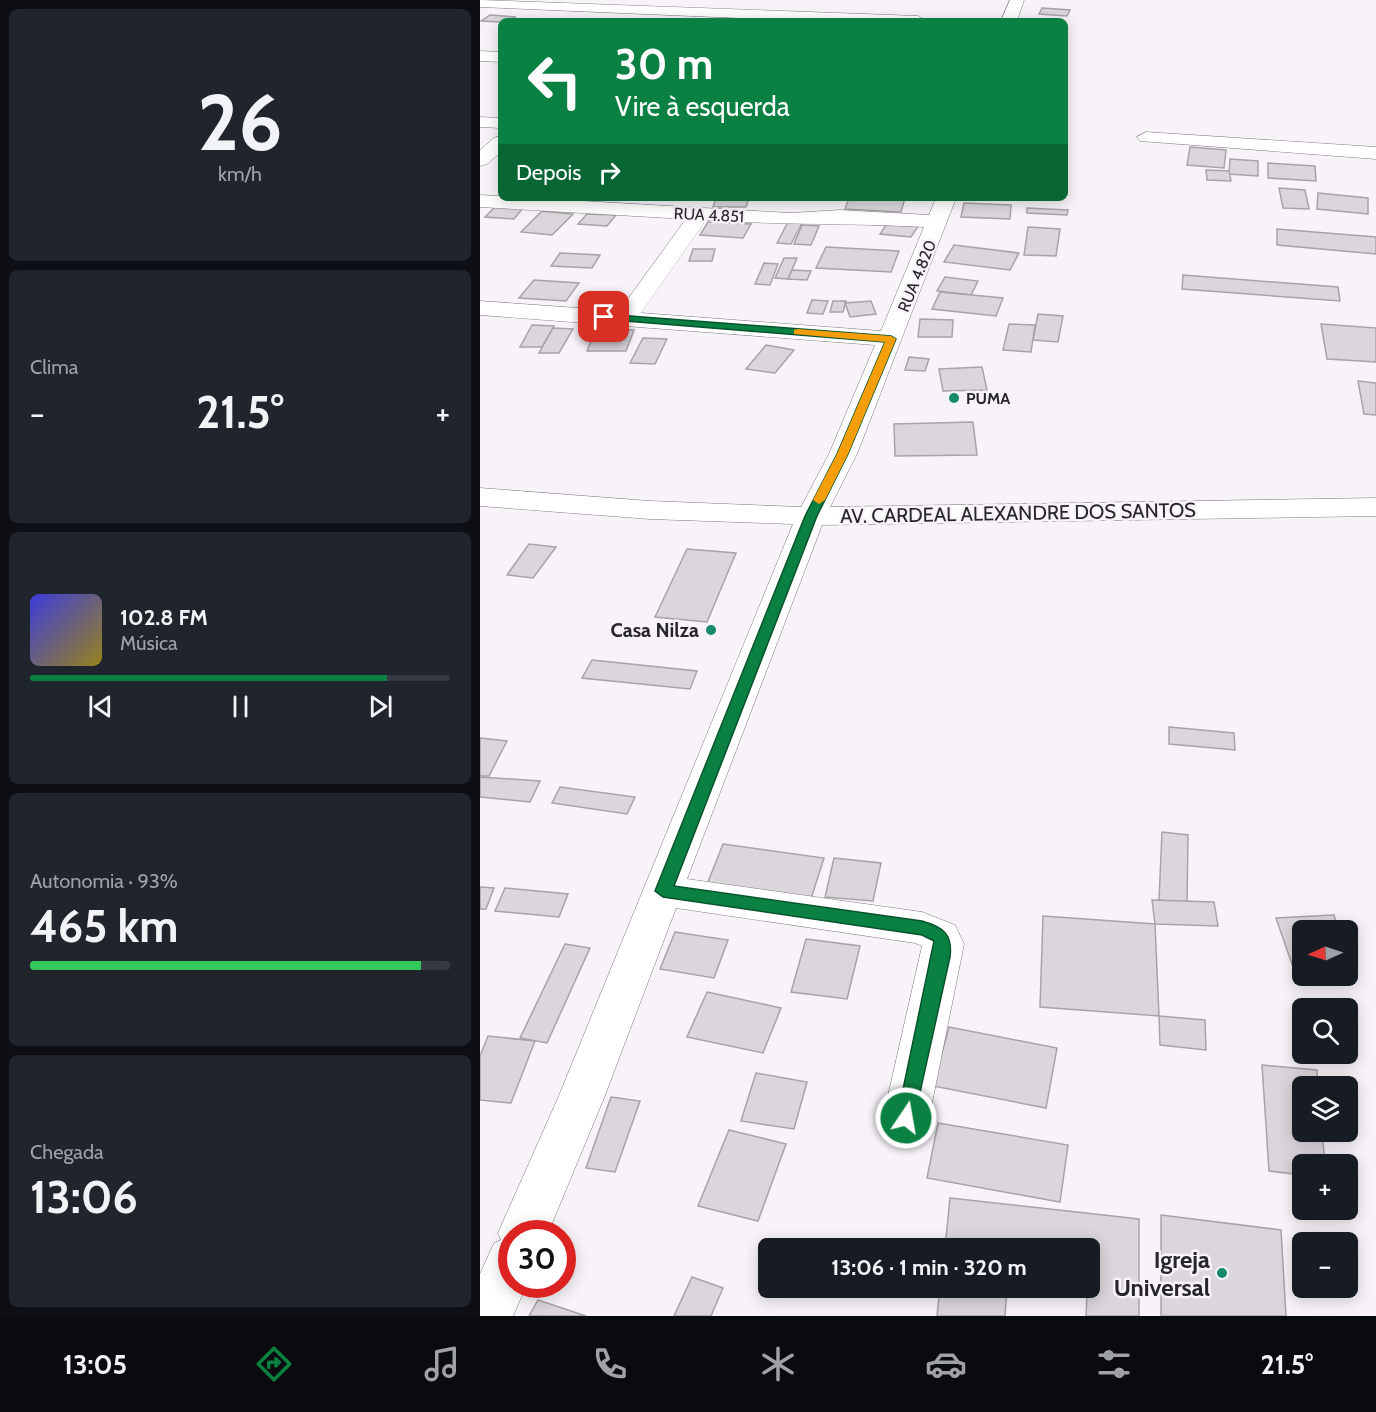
<!DOCTYPE html>
<html lang="pt">
<meta charset="utf-8">
<style>
body{margin:0;font-family:Cabin,sans-serif;background:#20242c;color:#f1f3f6;height:100vh;display:flex;flex-direction:column;font-size:22px;white-space:nowrap}
*{box-sizing:border-box;margin:0}
p{font-size:20px;color:#9ea1a6}
.icon{flex:none;width:33px;height:33px;fill:none;stroke:currentColor;stroke-width:2;stroke-linecap:round;stroke-linejoin:round}
.map{position:relative;flex:1;overflow:hidden}
.side{display:flex;flex-direction:column;gap:9px;padding:9px;background:#0d0f14;width:480px}
.side>*{flex:none}
.top-card{position:absolute;left:18px;top:18px;width:570px;height:183px;border-radius:9px;box-shadow:0 3px 15px #0003;background:#0b8043;color:#fff;overflow:hidden}
.needle{width:39px;rotate:267deg}
.controls{position:absolute;left:812px;top:920px;display:grid;gap:12px}
.controls a{display:grid;place-items:center;width:66px;height:66px;border-radius:9px;background:#171b24;box-shadow:0 3px 15px #0003;font-size:30px}
.speed{position:absolute;left:18px;top:1220px;display:flex;gap:12px;font-size:30px;font-weight:700;text-align:center}
.speed>*{display:grid;place-content:center;width:78px;height:78px;border-radius:50%;background:#171b24;box-shadow:0 3px 15px #0003;line-height:1}
.speed .limit{border:9px solid #d22;background:#fff;color:#111}
.pin{position:absolute;display:grid;place-items:center;width:51px;height:51px;color:#fff;margin:-26px;border-radius:12px;box-shadow:0 3px 9px #0006}
.me{position:absolute;width:66px;margin:-33px;rotate:12deg;stroke-linejoin:round;filter:drop-shadow(0 0 4px #0008)}
.turn{display:flex;align-items:center;gap:21px;height:126px;padding:0 18px;font-size:27px}
.turn .icon{width:78px;height:78px;stroke-width:2.5}
.turn b{display:block;font-size:42px;line-height:51px}
.then{display:flex;align-items:center;height:57px;padding:0 18px;background:#0003;gap:12px;font-size:22px}
.big{font-size:45px;font-weight:700;line-height:1.1}
.side .widget{flex:1;display:flex;flex-direction:column;justify-content:center;gap:9px;min-width:0;padding:0 21px;border-radius:9px;background:#20242c}
.side .dial{align-items:center;gap:0}
.dial b{font-size:78px;line-height:1}
.song{display:flex;align-items:center;gap:18px}
.cover{width:72px;height:72px;border-radius:9px;background:linear-gradient(135deg,hsl(240 70% 55%),hsl(50 70% 35%))}
.played{height:6px;border-radius:3px;background:linear-gradient(90deg,#0b8043 85%,#363941 85%)}
.keys{display:flex;justify-content:space-around;direction:ltr}
.heat{display:flex;justify-content:space-between;align-items:center;font-size:33px;direction:ltr}
.charge{height:9px;border-radius:4px;background:linear-gradient(90deg,#34c759 93%,#363941 0)}
.trip{position:absolute;left:278px;top:1238px;width:342px;height:60px;border-radius:9px;background:#171b24;box-shadow:0 3px 15px #0003;font-weight:700;line-height:60px;text-align:center}
.dock{display:flex;height:96px;justify-content:space-around;align-items:center;background:#090b0e;color:#9ea1a6}
.dock .icon{width:42px;height:42px}
.dock .active{color:#0b8043}
.dock b{font-size:27px;color:#f1f3f6}
main{display:flex;flex:1;min-height:0}
.map>svg:first-child{display:block}
.building{fill:#dbd6dc;stroke:#a7a3a8;stroke-width:1.5}
.lines{fill:none;stroke-linecap:round;stroke-linejoin:round}
.minor-casing{stroke:#7b777c;stroke-width:1}
.minor{fill:#fff;fill-rule:evenodd}
.route{fill:#0b8043;stroke:#07532c;stroke-width:1.5}
.slow{fill:#f59e0b}
.poi-dot{fill:#158a6c;stroke:#f7f3f8;stroke-width:2}
.labels{text-anchor:middle;dominant-baseline:central;stroke-width:5;stroke-linejoin:round;paint-order:stroke}
.far-street-label{font-size:16px;fill:#272628;stroke:#f7f3f8}
.far-poi-label{font-size:16px;font-weight:bold;fill:#272628;stroke:#f7f3f8;text-anchor:start}
.street-label{font-size:20px;fill:#272628;stroke:#f7f3f8}
.poi-label{font-size:20px;font-weight:bold;fill:#272628;stroke:#f7f3f8;text-anchor:end}
.near-poi-label{font-size:24px;font-weight:bold;fill:#272628;stroke:#f7f3f8;text-anchor:end}
</style>
<main>
<section class="side">
<div class="widget dial"><b>26</b><p>km/h</p></div>
<div class="widget"><p>Clima</p>
<div class="heat"><a>−</a><b class="big">21.5°</b><a>+</a></div>
</div>
<div class="widget">
<div class="song"><i class="cover"></i><div><b>102.8 FM</b><p>Música</p></div></div>
<div class="played"></div>
<div class="keys"><svg class="icon" aria-label="previous" viewBox="0 0 24 24"><path d="M18 5L8 12l10 7zM5 5v14"/></svg><svg class="icon" aria-label="pause" viewBox="0 0 24 24"><path d="M8 5v14M16 5v14"/></svg><svg class="icon" aria-label="next" viewBox="0 0 24 24"><path d="M6 5l10 7-10 7zM19 5v14"/></svg></div>
</div>
<div class="widget"><p>Autonomia · 93%</p><b class="big">465 km</b><div class="charge"></div></div>
<div class="widget"><p>Chegada</p><b class="big">13:06</b></div>
</section>
<div class="map">
<svg width="896" height="1316" viewBox="0 0 896 1316">
<rect width="100%" height="100%" fill="#f7f3f8"/>
<g class="building">
<path d="M 562,8 L 590,10 L 587,16 L 559,14 Z"/>
<path d="M 10,15 L 36,17 L 21,22 L 1,21 Z"/>
<path d="M 710,147 L 746,150 L 744,168 L 707,165 Z"/>
<path d="M 750,159 L 778,161 L 778,176 L 749,174 Z"/>
<path d="M 788,163 L 835,166 L 836,181 L 788,178 Z"/>
<path d="M 726,170 L 749,171 L 751,181 L 727,180 Z"/>
<path d="M 799,188 L 825,190 L 829,209 L 803,208 Z"/>
<path d="M 838,193 L 888,198 L 888,214 L 837,209 Z"/>
<path d="M 236,198 L 269,198 L 266,207 L 233,207 Z"/>
<path d="M 369,198 L 425,198 L 421,212 L 365,209 Z"/>
<path d="M 484,203 L 531,205 L 530,219 L 481,217 Z"/>
<path d="M 15,207 L 43,208 L 34,219 L 5,217 Z"/>
<path d="M 547,208 L 588,210 L 587,215 L 547,213 Z"/>
<path d="M 62,211 L 93,214 L 72,235 L 41,232 Z"/>
<path d="M 107,214 L 136,215 L 127,226 L 98,224 Z"/>
<path d="M 228,222 L 271,224 L 263,238 L 220,235 Z"/>
<path d="M 308,222 L 322,223 L 311,244 L 297,243 Z"/>
<path d="M 408,222 L 439,225 L 431,237 L 400,234 Z"/>
<path d="M 322,225 L 339,226 L 331,245 L 314,244 Z"/>
<path d="M 548,227 L 580,229 L 576,256 L 544,255 Z"/>
<path d="M 797,229 L 896,237 L 896,254 L 797,245 Z"/>
<path d="M 474,245 L 539,253 L 530,270 L 464,262 Z"/>
<path d="M 346,247 L 419,251 L 411,272 L 336,268 Z"/>
<path d="M 213,249 L 235,249 L 232,261 L 209,261 Z"/>
<path d="M 80,253 L 120,255 L 112,268 L 71,266 Z"/>
<path d="M 304,258 L 317,258 L 308,279 L 295,278 Z"/>
<path d="M 284,263 L 298,264 L 290,285 L 275,284 Z"/>
<path d="M 312,270 L 331,271 L 327,280 L 308,279 Z"/>
<path d="M 703,275 L 858,287 L 860,301 L 702,289 Z"/>
<path d="M 465,277 L 498,281 L 491,295 L 457,291 Z"/>
<path d="M 54,280 L 99,283 L 86,301 L 39,298 Z"/>
<path d="M 460,292 L 523,298 L 516,316 L 452,309 Z"/>
<path d="M 332,300 L 348,301 L 343,314 L 327,313 Z"/>
<path d="M 353,301 L 366,301 L 363,312 L 350,312 Z"/>
<path d="M 391,301 L 396,314 L 370,317 L 365,303 Z"/>
<path d="M 558,314 L 583,316 L 578,342 L 553,340 Z"/>
<path d="M 440,319 L 473,320 L 472,337 L 438,337 Z"/>
<path d="M 529,324 L 555,325 L 551,352 L 523,350 Z"/>
<path d="M 841,324 L 896,328 L 896,362 L 847,359 Z"/>
<path d="M 52,325 L 74,326 L 62,347 L 40,347 Z"/>
<path d="M 73,328 L 93,329 L 79,353 L 59,353 Z"/>
<path d="M 116,330 L 154,330 L 146,351 L 107,351 Z"/>
<path d="M 163,338 L 187,339 L 175,364 L 150,363 Z"/>
<path d="M 286,345 L 314,350 L 295,373 L 266,369 Z"/>
<path d="M 429,357 L 449,359 L 445,371 L 425,370 Z"/>
<path d="M 502,367 L 507,390 L 463,391 L 459,369 Z"/>
<path d="M 878,381 L 896,383 L 896,415 L 884,414 Z"/>
<path d="M 493,422 L 497,455 L 415,456 L 414,424 Z"/>
<path d="M 49,544 L 76,547 L 53,578 L 27,575 Z"/>
<path d="M 207,549 L 256,553 L 227,622 L 175,617 Z"/>
<path d="M 112,660 L 217,671 L 210,689 L 102,678 Z"/>
<path d="M 689,727 L 754,733 L 755,750 L 689,744 Z"/>
<path d="M 0,738 L 27,741 L 9,776 L 0,776 Z"/>
<path d="M 0,777 L 60,781 L 50,802 L 0,797 Z"/>
<path d="M 80,787 L 155,797 L 147,814 L 72,803 Z"/>
<path d="M 682,832 L 708,835 L 707,904 L 679,900 Z"/>
<path d="M 243,844 L 344,858 L 330,902 L 226,887 Z"/>
<path d="M 354,858 L 401,863 L 393,901 L 345,897 Z"/>
<path d="M 0,887 L 14,888 L 6,909 L 0,909 Z"/>
<path d="M 25,888 L 88,894 L 79,917 L 15,911 Z"/>
<path d="M 672,900 L 734,902 L 738,926 L 675,924 Z"/>
<path d="M 854,915 L 859,930 L 822,930 L 822,966 L 813,967 L 796,918 Z"/>
<path d="M 563,916 L 675,924 L 679,1016 L 560,1007 Z"/>
<path d="M 195,932 L 248,940 L 234,978 L 180,969 Z"/>
<path d="M 326,939 L 380,946 L 367,999 L 311,992 Z"/>
<path d="M 85,944 L 110,948 L 67,1043 L 40,1038 Z"/>
<path d="M 227,992 L 301,1008 L 283,1053 L 207,1037 Z"/>
<path d="M 679,1016 L 725,1020 L 726,1050 L 680,1045 Z"/>
<path d="M 469,1027 L 577,1048 L 566,1108 L 453,1086 Z"/>
<path d="M 8,1036 L 55,1041 L 31,1103 L 0,1100 L 0,1056 Z"/>
<path d="M 782,1065 L 837,1070 L 838,1086 L 822,1086 L 822,1131 L 842,1131 L 845,1164 L 822,1164 L 822,1175 L 789,1171 Z"/>
<path d="M 276,1073 L 327,1082 L 314,1129 L 261,1121 Z"/>
<path d="M 131,1097 L 160,1101 L 135,1172 L 106,1168 Z"/>
<path d="M 458,1123 L 588,1145 L 580,1202 L 447,1178 Z"/>
<path d="M 249,1130 L 306,1144 L 278,1221 L 218,1206 Z"/>
<path d="M 470,1198 L 659,1219 L 659,1316 L 606,1316 L 609,1248 L 465,1248 Z"/>
<path d="M 681,1215 L 801,1230 L 806,1316 L 681,1316 Z"/>
<path d="M 212,1277 L 243,1288 L 231,1316 L 194,1316 Z"/>
<path d="M 460,1287 L 527,1287 L 525,1316 L 457,1316 Z"/>
<path d="M 58,1300 L 106,1316 L 49,1316 Z"/>
</g>
<g class="lines">
<defs>
<g id="minor">
<path d="M 0,0 L 438,16 L 446,21 L 329,21 L 0,7 Z"/>
<path d="M 530,0 L 544,0 L 537,21 L 521,21 Z"/>
<path d="M 0,51 L 21,52 L 21,62 L 0,61 Z"/>
<path d="M 0,117 L 21,118 L 21,128 L 0,127 Z"/>
<path d="M 666,132 L 896,147 L 896,159 L 660,141 L 657,137 Z"/>
<path d="M 21,136 L 21,152 L 7,164 L 0,166 L 0,150 L 14,138 Z"/>
<path d="M 0,195 L 310,213 L 360,210 L 449,215 L 456,198 L 476,198 L 377,454 L 350,507 L 896,498 L 896,516 L 342,525 L 207,879 L 442,912 L 475,925 L 484,944 L 449,1118 L 442,1133 L 426,1139 L 410,1133 L 403,1118 L 442,946 L 435,943 L 196,908 L 124,1098 L 68,1233 L 32,1233 L 32,1284 L 47,1284 L 33,1316 L 0,1316 L 0,1274 L 14,1243 L 21,1240 L 18,1233 L 78,1098 L 313,524 L 170,519 L 0,506 L 0,488 L 170,501 L 321,507 L 349,454 L 395,345 L 0,315 L 0,301 L 139,311 L 206,219 L 0,207 ZM 226,220 C 299,225 371,223 444,227 L 401,331 L 161,313 Z"/>
</g>
</defs>
<use href="#minor" class="minor-casing"/>
<use href="#minor" class="minor"/>
</g>
<path class="route" d="M 124,314 L 411,336 L 416,339 L 368,454 L 337,516 L 194,886 L 442,921 C 463,927 473,934 470,957 L 433,1124 L 426,1127 L 419,1124 L 417,1118 L 454,941 L 442,935 L 183,897 L 175,891 L 325,516 L 357,454 L 405,342 L 121,319 L 121,315 Z"/>
<path class="slow" d="M 317,329 L 411,336 L 416,339 L 368,454 L 345,500 L 339,504 L 333,500 L 357,454 L 405,342 L 314,334 L 314,330 Z"/>
<g class="poi-dot">
<circle cx="474" cy="398" r="6"/>
<circle cx="231" cy="630" r="6"/>
<circle cx="742" cy="1273" r="6"/>
</g>
<g class="labels">
<g class="far-street-label">
<text transform="translate(229 215) rotate(3)">RUA 4.851</text>
<text transform="translate(437 276) rotate(-68)">RUA 4.820</text>
</g>
<g class="far-poi-label">
<text x="486" y="398">PUMA</text>
</g>
<g class="street-label">
<text transform="translate(538 513) rotate(-1)">AV. CARDEAL ALEXANDRE DOS SANTOS</text>
</g>
<g class="poi-label">
<text x="219" y="630">Casa Nilza</text>
</g>
<g class="near-poi-label">
<text x="730" y="1259">Igreja<tspan x="730" dy="28">Universal</tspan></text>
</g>
</g>
</svg>
<div class="controls">
<a><svg class="needle" viewBox="-14 -14 28 28"><path d="M0-13l5 13h-10z" fill="#e53935"/><path d="M0 13l5-13h-10z" fill="#9ea1a6"/></svg></a>
<a><svg class="icon" aria-label="search" viewBox="0 0 24 24"><circle cx="10" cy="10" r="6"/><path d="M15 15l6 6"/></svg></a>
<a><svg class="icon" aria-label="layers" viewBox="0 0 24 24"><path d="M12 4l9 5-9 5-9-5zM3 14l9 5 9-5"/></svg></a>
<a>+</a>
<a>−</a>
</div>
<div class="speed"><div class="limit">30</div></div>
<div class="pin" style="left:124px;top:317px;background:#d93025"><svg class="icon" aria-label="arrive" viewBox="0 0 24 24"><path d="M6 21V4h12l-3 4 3 4H6"/></svg></div>
<svg class="me" style="left:426px;top:1118px" viewBox="-20 -20 40 40"><circle r="17" fill="#0b8043" stroke="#fff" stroke-width="3"/><path d="M0-11L8 9 0 5-8 9z" fill="#fff"/></svg>
<div class="trip">13:06 · 1 min · 320 m</div>
<div class="top-card">
<div class="turn"><svg class="icon" aria-label="left" viewBox="0 0 24 24"><path d="M17 20v-9H6M10 6l-5 5 5 5"/></svg><div><b>30 m</b>Vire à esquerda</div></div>
<div class="then">Depois<svg class="icon" aria-label="right" viewBox="0 0 24 24"><path d="M7 20v-9h11M14 6l5 5-5 5"/></svg></div>
</div>
</div>
</main>
<nav class="dock">
<b>13:05</b>
<svg class="icon active" aria-label="directions" viewBox="0 0 24 24"><path d="M12 3l9 9-9 9-9-9zM9 14v-3h6M13 9l2 2-2 2"/></svg>
<svg class="icon" aria-label="music" viewBox="0 0 24 24"><path d="M9 18V5l10-2v13"/><circle cx="6" cy="18" r="3"/><circle cx="16" cy="16" r="3"/></svg>
<svg class="icon" aria-label="phone" viewBox="0 0 24 24"><path d="M5 4h4l2 5-3 2q2 4 5 5l2-3 5 2v4C11 20 4 13 5 4z"/></svg>
<svg class="icon" aria-label="climate" viewBox="0 0 24 24"><path d="M12 3v18M4 7l16 10M4 17L20 7"/></svg>
<svg class="icon" aria-label="car" viewBox="0 0 24 24"><path d="M5 17H2v-5l4-1 3-4h7l3 4 3 1v5h-3M9 17h6M6 11h13"/><circle cx="7" cy="17" r="2"/><circle cx="17" cy="17" r="2"/></svg>
<svg class="icon" aria-label="filters" viewBox="0 0 24 24"><path d="M4 7h16M4 17h16"/><circle cx="9" cy="7" r="2"/><circle cx="15" cy="17" r="2"/></svg>
<b>21.5°</b>
</nav>
